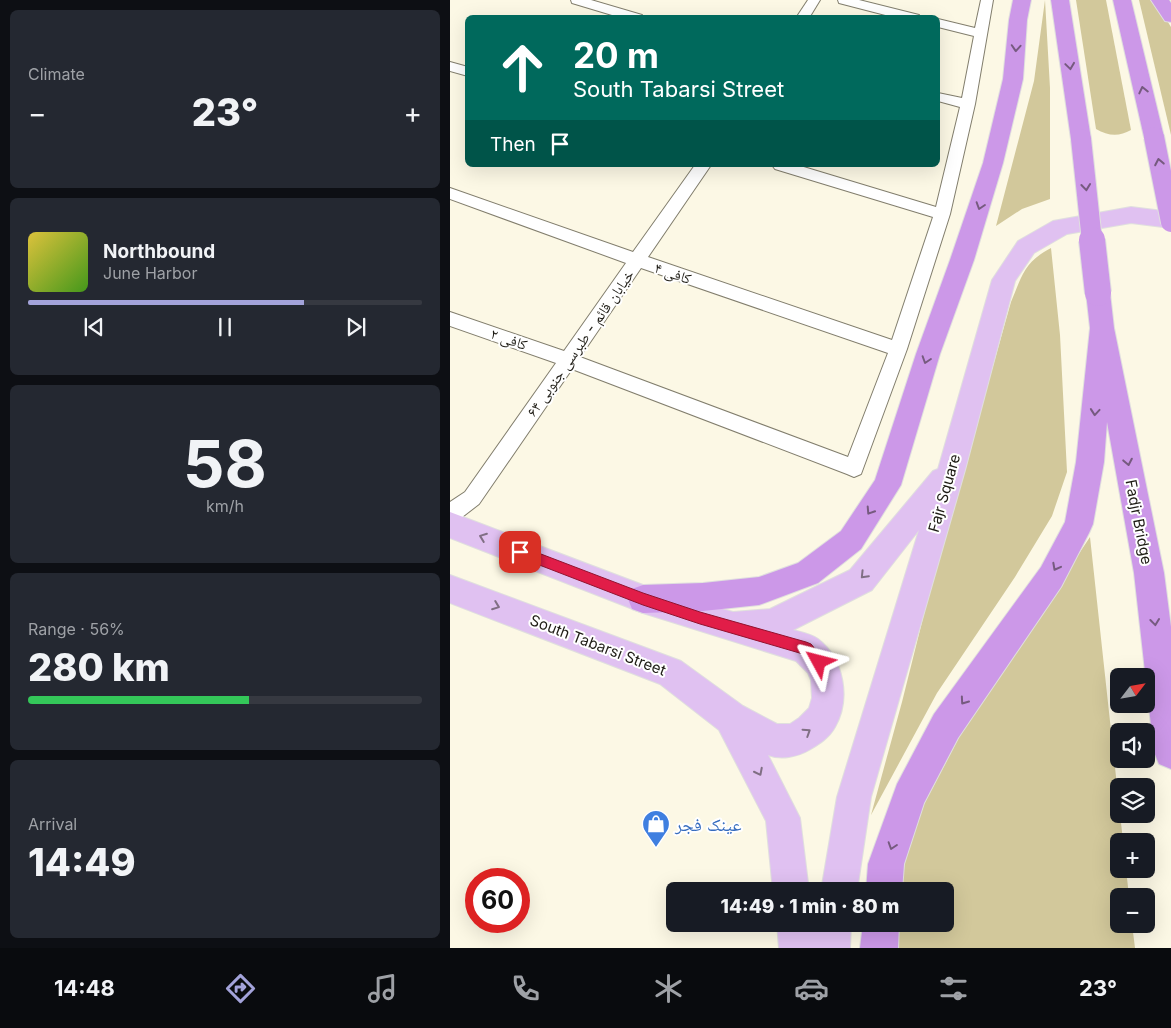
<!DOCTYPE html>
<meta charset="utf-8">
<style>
body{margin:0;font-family:Inter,"Noto Naskh Arabic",sans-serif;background:#242831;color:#f1f3f6;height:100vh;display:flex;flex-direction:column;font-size:19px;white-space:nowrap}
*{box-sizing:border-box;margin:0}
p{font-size:16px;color:#9ea1a6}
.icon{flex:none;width:28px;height:28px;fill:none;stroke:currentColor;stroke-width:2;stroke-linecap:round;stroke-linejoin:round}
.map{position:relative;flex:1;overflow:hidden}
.details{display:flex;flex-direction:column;gap:10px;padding:10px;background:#0d0f14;width:450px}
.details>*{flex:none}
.top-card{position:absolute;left:15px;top:15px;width:475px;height:152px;border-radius:8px;box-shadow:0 5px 20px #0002;background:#00695c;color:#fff;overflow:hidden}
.needle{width:32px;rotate:59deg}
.fabs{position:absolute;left:660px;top:668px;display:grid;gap:10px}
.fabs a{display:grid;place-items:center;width:45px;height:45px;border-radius:8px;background:#171b24;box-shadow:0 5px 20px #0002;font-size:25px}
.speed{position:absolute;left:15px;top:868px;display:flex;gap:10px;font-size:25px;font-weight:700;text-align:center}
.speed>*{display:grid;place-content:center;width:65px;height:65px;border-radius:50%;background:#171b24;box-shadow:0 5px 20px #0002;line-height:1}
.speed .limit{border:8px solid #d22;background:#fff;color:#111}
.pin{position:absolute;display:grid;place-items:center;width:42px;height:42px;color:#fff;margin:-21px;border-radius:10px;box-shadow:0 2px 8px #0006}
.me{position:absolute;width:55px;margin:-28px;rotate:308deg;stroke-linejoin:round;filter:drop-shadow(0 0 4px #0008)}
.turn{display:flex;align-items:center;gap:18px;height:105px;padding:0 25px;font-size:22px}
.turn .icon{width:65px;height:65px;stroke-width:2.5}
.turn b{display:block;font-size:35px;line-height:42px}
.then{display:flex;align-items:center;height:48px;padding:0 25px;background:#0003;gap:10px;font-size:19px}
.big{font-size:38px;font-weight:800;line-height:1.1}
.details .card{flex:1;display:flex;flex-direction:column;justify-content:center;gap:8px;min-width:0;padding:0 18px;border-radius:8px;background:#242831}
.details .dial{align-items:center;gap:0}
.dial b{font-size:65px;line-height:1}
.song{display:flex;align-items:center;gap:15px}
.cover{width:60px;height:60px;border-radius:8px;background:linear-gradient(135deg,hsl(50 70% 55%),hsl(100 70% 35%))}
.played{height:5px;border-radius:2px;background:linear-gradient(90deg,#a3a3da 70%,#363941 70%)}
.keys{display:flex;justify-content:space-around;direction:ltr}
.heat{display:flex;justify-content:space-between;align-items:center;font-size:28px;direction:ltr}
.charge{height:8px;border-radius:4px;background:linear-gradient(90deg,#34c759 56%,#363941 0)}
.trip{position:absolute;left:216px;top:882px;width:288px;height:50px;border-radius:8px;background:#171b24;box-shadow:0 5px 20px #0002;font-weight:800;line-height:50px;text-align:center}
.menu{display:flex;height:80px;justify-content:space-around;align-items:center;background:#090b0e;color:#9ea1a6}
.menu .icon{width:35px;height:35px}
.menu .selected{color:#a3a3da}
.menu b{font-size:22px;color:#f1f3f6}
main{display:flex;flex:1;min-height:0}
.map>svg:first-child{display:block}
.green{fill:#d2c89b}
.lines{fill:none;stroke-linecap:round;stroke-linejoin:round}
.street-casing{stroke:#827e6d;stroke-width:2}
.primary-casing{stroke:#e0dfde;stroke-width:2}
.highway-casing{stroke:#e0dfde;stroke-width:2}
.street{fill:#fff;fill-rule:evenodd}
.primary{fill:#e0c1f1;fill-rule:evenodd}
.highway{fill:#cc98e8;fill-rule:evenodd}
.highway-bridge-far1-casing{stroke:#e0dfde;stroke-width:22;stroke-linecap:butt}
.highway-bridge-casing{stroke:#e0dfde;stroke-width:28;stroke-linecap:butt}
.highway-bridge-far1{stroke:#cc98e8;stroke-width:20}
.highway-bridge{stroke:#cc98e8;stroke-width:26}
.oneway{stroke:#765a7f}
.oneway2{stroke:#806f84}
.route{fill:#e11d48;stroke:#92132f}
.labels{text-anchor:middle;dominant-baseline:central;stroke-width:4;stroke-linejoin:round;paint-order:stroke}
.street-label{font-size:15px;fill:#1f1d16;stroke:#fff}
.near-shop-label{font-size:18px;fill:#366cbe;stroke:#fff;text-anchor:start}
</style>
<main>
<section class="details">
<div class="card"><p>Climate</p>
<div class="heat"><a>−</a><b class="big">23°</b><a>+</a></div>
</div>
<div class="card">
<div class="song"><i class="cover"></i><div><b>Northbound</b><p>June Harbor</p></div></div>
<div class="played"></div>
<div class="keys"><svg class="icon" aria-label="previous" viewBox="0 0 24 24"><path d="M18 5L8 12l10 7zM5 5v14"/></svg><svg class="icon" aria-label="pause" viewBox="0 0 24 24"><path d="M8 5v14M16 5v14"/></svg><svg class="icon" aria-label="next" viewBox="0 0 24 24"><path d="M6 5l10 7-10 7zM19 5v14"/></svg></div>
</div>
<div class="card dial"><b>58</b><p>km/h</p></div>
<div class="card"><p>Range · 56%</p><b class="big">280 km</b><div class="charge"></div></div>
<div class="card"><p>Arrival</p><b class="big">14:49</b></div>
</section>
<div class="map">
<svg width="721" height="948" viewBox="0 0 721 948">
<rect width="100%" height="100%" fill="#fcf8e5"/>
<g class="green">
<path d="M 595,0 L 600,88 L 600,199 L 572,209 L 546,226 L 584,81 Z"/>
<path d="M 626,0 L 656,0 L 681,130 C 669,137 658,136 646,129 Z"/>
<path d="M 689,0 L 704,0 L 721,27 L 721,135 Z"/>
<path d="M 601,248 L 610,335 L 617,472 L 602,516 L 565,577 L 487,693 L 421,815 L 452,702 L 480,590 L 561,302 C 572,276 574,262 601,248 Z"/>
<path d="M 640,537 L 673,841 L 669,841 L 669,869 L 676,869 L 679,896 L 669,896 L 669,924 L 682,924 L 685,948 L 445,948 L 445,924 L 495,924 L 495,891 L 449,891 L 456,853 L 472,808 L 518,720 Z"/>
</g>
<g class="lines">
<defs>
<g id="street">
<path d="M 121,0 L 141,0 L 192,15 L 193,18 L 172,18 L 122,3 Z"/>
<path d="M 358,0 L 370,0 L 359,18 L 346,18 Z"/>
<path d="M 388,0 L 409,0 L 469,15 L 470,18 L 447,18 L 389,3 Z"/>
<path d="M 531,0 L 543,0 L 525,104 L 500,214 L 457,349 L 411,474 L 404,477 L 397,474 L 122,369 L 29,504 L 7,521 L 0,523 L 0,502 L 15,492 L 106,363 L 0,326 L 0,312 L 114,351 L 176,263 L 0,199 L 0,188 L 183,252 L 245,165 L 261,165 L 198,257 L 442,340 L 483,217 L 325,169 L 322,165 L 347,165 L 486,207 L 510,107 L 488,101 L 488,93 L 512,98 L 524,36 L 488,27 L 488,19 L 525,28 ZM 191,268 L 438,353 L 398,457 L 130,357 Z"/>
<path d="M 0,62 L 18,67 L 18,76 L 0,71 Z"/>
</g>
<g id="primary">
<path d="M 681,207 L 721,212 L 721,228 L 681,223 L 617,234 L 584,253 L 565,281 L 515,470 L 421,797 L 407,891 L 371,891 L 387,797 L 469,530 L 422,590 L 343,630 C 351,632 361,634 368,639 C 394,659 401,699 385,727 C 379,738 369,744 359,750 C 347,757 331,760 318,755 L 350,818 L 359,891 L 323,891 L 316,821 L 269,730 L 210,684 L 0,603 L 0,575 L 231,661 L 293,706 L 327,724 L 340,724 L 349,718 L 359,708 L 362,698 L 361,680 L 358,673 L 346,661 L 193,613 L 0,538 L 0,512 L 193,585 L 251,603 L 283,612 L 320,609 L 400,570 L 483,471 L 488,469 L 542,280 L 568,241 L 603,221 Z"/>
<path d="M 327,924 L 363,924 L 364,929 L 365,924 L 401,924 L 400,948 L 329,948 Z"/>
</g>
<g id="highway">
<path d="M 563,0 L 581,0 L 577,20 L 573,79 L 553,163 L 524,260 L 490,354 L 451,485 L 411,549 L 368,583 L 309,605 L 253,611 L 193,613 L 182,609 L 178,599 L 182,589 L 193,585 L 253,583 L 309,577 L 348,563 L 391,531 L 425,480 L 466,354 L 500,260 L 533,163 L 553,79 L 559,20 Z"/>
<path d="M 601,0 L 619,0 L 641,139 L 638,144 L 631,146 L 624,144 L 621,139 Z"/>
<path d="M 663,0 L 681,0 L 714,137 L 711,142 L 704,144 L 697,142 L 694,137 Z"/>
<path d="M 701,0 L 719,0 L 721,3 L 721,22 L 715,21 Z"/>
<path d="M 648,284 L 656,287 L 660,293 L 664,328 L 714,573 L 721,627 L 721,769 L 709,764 L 704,752 L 684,573 L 657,422 L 654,462 L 643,524 L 639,533 L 611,587 L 508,738 L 474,803 L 454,864 L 452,891 L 416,891 L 418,864 L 447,784 L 484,714 L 591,567 L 615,522 L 626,462 L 640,328 L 636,293 L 640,287 Z"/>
<path d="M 413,924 L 449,924 L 448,948 L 410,948 Z"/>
</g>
</defs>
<use href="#street" class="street-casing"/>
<use href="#primary" class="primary-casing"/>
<use href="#highway" class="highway-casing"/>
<use href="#street" class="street"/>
<use href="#primary" class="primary"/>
<use href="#highway" class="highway"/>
<defs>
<g id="highway-bridge-far1">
<path d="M 704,137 L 721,222"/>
<path d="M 631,139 L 642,241"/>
</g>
<path id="highway-bridge" d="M 642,240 L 648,293"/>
</defs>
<use href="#highway-bridge-far1" class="highway-bridge-far1-casing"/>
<use href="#highway-bridge" class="highway-bridge-casing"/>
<use href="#highway-bridge-far1" class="highway-bridge-far1"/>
<use href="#highway-bridge" class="highway-bridge"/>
</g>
<defs><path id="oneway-chevron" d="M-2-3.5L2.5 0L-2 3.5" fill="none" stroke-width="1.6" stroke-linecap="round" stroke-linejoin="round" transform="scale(1.25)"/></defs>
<g class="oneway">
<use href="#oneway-chevron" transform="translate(566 48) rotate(94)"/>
<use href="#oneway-chevron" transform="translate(620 66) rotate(82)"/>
<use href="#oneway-chevron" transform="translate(693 90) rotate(-103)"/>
<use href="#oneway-chevron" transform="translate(709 162) rotate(-101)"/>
<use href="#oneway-chevron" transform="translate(636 187) rotate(84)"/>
<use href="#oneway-chevron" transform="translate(530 206) rotate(108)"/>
<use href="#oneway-chevron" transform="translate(476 360) rotate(108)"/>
<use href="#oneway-chevron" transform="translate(645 412) rotate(95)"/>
<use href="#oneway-chevron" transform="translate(678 462) rotate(79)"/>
<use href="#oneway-chevron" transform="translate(420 511) rotate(123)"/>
<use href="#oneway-chevron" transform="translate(606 567) rotate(118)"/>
<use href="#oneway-chevron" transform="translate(705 622) rotate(83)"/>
<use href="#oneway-chevron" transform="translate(514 701) rotate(125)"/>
<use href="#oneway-chevron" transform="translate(442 846) rotate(108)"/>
</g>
<g class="oneway2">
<use href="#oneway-chevron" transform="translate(33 537) rotate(-159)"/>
<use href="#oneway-chevron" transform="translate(414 575) rotate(134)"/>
<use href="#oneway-chevron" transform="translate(46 606) rotate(21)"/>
<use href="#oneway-chevron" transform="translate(357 732) rotate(-33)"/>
<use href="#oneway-chevron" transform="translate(309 772) rotate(63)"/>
</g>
<path class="route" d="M 70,546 L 193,593 L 250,612 L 356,642 L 361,644 L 376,662 L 374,666 L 369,668 L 365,666 L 353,654 L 250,624 L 193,605 L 66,556 L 64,552 L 66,548 Z"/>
<defs>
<symbol id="shop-pin" viewBox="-11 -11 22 30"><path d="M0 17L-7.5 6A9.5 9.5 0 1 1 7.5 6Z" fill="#3f7fe0" stroke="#fff"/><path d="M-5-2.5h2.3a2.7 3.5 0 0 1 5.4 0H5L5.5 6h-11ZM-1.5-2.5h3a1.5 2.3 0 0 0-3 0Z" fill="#fff"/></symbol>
</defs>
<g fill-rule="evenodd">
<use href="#shop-pin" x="190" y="808" width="32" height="43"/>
</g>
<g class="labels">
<g class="street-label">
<text transform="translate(223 273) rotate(19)">کافی ۴</text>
<text transform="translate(59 339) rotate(19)">کافی ۲</text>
<text transform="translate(130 343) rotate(-55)">خیابان قائم - طبرسی جنوبی ۶۴</text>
<text transform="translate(494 493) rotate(-74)">Fajr Square</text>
<text transform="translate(689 522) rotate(79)">Fadjr Bridge</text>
<text transform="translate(148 645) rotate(21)">South Tabarsi Street</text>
</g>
<g class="near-shop-label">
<text x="225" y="824">عینک فجر</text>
</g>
</g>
</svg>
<div class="fabs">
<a><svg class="needle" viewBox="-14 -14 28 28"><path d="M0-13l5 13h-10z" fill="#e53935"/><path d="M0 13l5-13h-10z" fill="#9ea1a6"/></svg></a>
<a><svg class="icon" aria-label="sound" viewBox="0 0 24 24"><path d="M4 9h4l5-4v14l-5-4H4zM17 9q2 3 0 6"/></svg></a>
<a><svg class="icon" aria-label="layers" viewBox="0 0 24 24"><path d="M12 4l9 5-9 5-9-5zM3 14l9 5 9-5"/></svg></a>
<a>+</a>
<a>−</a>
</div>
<div class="speed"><div class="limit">60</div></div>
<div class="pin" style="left:70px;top:552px;background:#d93025"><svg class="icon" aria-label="arrive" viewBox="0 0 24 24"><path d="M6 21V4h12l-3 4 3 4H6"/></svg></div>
<svg class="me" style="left:369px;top:662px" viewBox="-20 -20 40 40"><path d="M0-17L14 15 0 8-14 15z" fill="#e11d48" stroke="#fff" stroke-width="4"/></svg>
<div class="trip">14:49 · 1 min · 80 m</div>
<div class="top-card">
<div class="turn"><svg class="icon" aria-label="ahead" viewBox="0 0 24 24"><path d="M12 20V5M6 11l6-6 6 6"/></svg><div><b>20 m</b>South Tabarsi Street</div></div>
<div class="then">Then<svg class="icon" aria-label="arrive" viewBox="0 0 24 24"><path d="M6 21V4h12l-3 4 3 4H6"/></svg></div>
</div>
</div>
</main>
<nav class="menu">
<b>14:48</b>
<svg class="icon selected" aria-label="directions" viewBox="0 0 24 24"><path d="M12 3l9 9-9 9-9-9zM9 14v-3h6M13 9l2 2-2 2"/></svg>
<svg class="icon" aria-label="music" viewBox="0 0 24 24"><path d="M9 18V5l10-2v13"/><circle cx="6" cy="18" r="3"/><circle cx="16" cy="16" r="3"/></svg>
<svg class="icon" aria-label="phone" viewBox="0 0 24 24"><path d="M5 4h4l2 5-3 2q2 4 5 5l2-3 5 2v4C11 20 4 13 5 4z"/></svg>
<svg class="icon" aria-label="climate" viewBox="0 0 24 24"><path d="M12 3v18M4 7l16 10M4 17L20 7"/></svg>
<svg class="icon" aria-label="car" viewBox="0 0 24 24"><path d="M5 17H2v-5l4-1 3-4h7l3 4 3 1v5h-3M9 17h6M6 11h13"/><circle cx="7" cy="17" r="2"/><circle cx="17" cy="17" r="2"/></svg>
<svg class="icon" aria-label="filters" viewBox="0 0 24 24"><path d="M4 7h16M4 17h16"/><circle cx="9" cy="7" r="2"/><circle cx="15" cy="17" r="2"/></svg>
<b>23°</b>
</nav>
